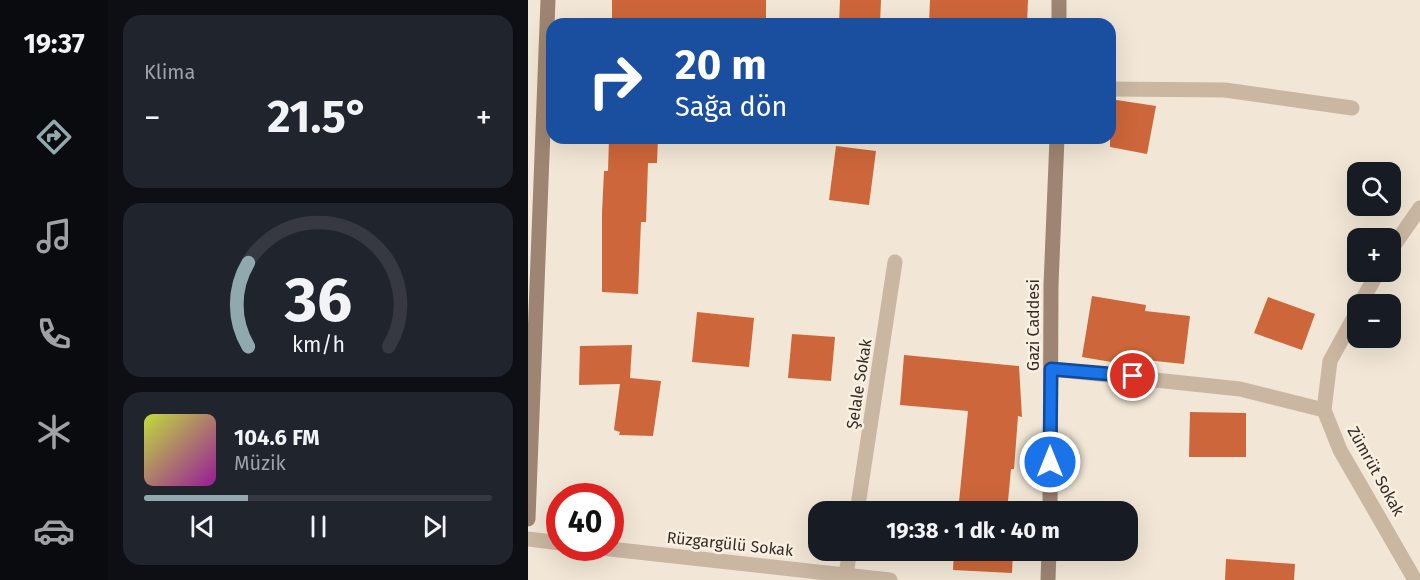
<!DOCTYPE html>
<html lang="tr">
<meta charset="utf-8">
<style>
body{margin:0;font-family:"Fira Sans",sans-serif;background:#20242c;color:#f1f3f6;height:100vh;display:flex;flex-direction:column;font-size:22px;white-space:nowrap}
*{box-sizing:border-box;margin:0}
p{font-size:20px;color:#9ea1a6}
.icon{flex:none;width:33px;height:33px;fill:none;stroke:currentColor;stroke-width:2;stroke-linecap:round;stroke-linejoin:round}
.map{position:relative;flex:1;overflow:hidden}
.details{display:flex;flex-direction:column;gap:15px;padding:15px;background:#0d0f14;width:420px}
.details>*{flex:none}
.banner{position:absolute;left:18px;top:18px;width:570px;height:126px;border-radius:18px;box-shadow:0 6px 24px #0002;background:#1a4fa0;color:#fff;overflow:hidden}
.tools{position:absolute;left:819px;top:162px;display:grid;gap:12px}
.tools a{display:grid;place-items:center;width:54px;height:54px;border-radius:12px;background:#171b24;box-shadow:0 6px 24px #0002;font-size:30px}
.speed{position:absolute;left:18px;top:483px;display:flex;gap:12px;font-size:30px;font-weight:700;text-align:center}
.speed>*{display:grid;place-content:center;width:78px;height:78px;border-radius:50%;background:#171b24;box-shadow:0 6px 24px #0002;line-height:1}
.speed .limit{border:9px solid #d22;background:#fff;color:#111}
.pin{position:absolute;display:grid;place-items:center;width:51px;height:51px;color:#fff;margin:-26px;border:3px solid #fff;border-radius:50%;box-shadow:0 2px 6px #0007}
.me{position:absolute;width:66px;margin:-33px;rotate:0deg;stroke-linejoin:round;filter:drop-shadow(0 0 4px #0008)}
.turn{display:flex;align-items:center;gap:21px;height:126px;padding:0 30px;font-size:27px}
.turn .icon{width:78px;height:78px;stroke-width:2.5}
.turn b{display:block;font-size:42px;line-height:51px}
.big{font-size:45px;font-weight:700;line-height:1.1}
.details .tile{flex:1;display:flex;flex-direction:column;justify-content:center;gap:9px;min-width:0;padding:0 21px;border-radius:18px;background:#20242c}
.details .dial{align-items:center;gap:0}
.dial svg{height:156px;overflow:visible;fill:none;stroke:#363941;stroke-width:7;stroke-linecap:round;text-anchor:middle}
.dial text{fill:#f1f3f6;stroke:none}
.song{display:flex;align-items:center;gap:18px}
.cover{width:72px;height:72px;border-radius:9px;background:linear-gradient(135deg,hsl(70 70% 55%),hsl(300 70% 35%))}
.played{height:6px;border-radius:3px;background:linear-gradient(90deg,#90a9af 30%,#363941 30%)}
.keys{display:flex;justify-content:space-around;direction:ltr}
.heat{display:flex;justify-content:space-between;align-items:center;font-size:33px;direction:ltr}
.trip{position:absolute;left:280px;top:501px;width:330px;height:60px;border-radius:18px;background:#171b24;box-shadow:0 6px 24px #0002;font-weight:700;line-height:60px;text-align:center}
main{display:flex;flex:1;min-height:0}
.dock{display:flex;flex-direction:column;width:108px;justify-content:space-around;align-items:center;background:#090b0e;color:#9ea1a6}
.dock .icon{width:42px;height:42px}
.dock .current{color:#90a9af}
.dock b{font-size:27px;color:#f1f3f6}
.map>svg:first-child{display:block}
.building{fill:#cd663a}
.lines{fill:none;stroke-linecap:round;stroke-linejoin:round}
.street{stroke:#cab7a2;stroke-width:15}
.secondary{stroke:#9e8573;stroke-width:15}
.route-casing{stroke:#114b97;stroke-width:15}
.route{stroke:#1a73e8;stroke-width:10}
.labels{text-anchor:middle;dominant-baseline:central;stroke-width:5;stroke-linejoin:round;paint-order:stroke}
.street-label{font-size:16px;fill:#342b25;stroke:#faf0e2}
</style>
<main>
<nav class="dock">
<b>19:37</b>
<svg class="icon current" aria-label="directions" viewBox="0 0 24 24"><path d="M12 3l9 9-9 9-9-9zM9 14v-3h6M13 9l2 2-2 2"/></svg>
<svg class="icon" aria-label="music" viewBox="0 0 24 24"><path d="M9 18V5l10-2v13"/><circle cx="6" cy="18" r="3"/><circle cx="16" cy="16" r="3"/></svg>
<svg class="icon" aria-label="phone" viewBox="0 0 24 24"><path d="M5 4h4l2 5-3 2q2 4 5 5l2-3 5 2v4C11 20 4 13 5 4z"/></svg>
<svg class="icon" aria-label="climate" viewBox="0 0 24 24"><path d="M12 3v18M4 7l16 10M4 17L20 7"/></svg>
<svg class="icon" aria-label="car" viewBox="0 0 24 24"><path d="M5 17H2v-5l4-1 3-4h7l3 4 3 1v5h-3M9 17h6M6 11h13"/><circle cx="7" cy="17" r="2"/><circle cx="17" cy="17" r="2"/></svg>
</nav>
<section class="details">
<div class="tile"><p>Klima</p>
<div class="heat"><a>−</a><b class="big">21.5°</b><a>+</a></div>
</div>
<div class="tile dial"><svg viewBox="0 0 100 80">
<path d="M14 69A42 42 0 1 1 86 69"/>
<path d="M14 69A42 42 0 0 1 14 26" stroke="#90a9af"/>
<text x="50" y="56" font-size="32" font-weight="700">36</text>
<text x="50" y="72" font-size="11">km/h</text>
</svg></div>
<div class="tile">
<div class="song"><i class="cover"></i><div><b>104.6 FM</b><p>Müzik</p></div></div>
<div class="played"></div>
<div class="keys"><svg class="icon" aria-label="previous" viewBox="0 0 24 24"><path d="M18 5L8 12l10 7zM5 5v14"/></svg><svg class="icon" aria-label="pause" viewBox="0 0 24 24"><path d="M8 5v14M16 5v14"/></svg><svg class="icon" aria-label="next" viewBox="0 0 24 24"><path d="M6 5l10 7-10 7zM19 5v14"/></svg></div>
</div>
</section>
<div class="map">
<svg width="892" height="580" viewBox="0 0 892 580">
<rect width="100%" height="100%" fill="#f2e7d6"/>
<g class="building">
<rect x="84" y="0" width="154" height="24"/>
<path d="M 312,0 L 353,0 L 352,24 L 311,24 Z"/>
<path d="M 402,0 L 500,0 L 499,24 L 401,24 Z"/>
<path d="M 582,99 L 628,106 L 619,154 L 582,147 Z"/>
<path d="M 81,138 L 130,138 L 129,163 L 120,163 L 118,222 L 113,222 L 110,294 L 74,292 L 74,213 L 76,171 L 80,171 Z"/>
<path d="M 308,146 L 348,151 L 341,205 L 301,200 Z"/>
<path d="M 564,296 L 618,305 L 617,311 L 662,316 L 656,364 L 608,359 L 607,366 L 554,357 Z"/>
<path d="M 740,297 L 787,314 L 774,350 L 726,333 Z"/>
<path d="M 169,312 L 226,318 L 221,367 L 164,362 Z"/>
<path d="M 264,334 L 307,337 L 303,381 L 260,378 Z"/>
<path d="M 104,345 L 102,378 L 133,381 L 125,436 L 91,435 L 92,432 L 86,430 L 92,384 L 51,385 L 52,346 Z"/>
<path d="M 376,355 L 491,366 L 494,417 L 490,416 L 486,469 L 483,469 L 479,512 L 430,512 L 440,411 L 372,405 Z"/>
<path d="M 662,412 L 718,413 L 718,457 L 661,457 Z"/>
<path d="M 426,550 L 485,550 L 484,573 L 425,570 Z"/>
<path d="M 698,559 L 767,564 L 766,580 L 697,580 Z"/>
</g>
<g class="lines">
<g class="street">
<path d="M 582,89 L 697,90 L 824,108"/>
<path d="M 862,251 L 892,208"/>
<path d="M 832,304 L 850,272"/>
<path d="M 830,310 L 802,361 L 796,410 L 812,450 L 887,580"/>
<path d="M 523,369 L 712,389 L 796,410"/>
<path d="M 329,512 L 367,262"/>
<path d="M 0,539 L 32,543"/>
<path d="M 73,548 L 362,580"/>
<path d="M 317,580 L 322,550"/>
</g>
<g class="secondary">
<path d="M 531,0 L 531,24"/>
<path d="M 522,512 L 523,285 L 529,138"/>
<path d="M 0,519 L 20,0"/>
<path d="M 520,580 L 521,550"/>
</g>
</g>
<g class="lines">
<defs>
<path id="route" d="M 522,462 L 523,369 L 605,376"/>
</defs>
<use href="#route" class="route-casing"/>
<use href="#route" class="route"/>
</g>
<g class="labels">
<g class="street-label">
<text transform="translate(505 325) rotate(-90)">Gazi Caddesi</text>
<text transform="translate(331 384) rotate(-81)">Şelale Sokak</text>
<text transform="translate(848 471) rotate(61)">Zümrüt Sokak</text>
<text transform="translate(202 544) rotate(6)">Rüzgargülü Sokak</text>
</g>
</g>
</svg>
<div class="tools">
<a><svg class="icon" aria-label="search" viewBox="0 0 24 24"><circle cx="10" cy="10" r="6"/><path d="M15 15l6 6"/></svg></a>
<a>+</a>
<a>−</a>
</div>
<div class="speed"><div class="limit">40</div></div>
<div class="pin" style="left:605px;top:376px;background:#d93025"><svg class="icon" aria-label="arrive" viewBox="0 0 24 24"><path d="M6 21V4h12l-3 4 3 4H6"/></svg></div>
<svg class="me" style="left:522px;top:462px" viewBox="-20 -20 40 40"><circle r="17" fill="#1a73e8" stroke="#fff" stroke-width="3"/><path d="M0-11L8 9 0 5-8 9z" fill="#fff"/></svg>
<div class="trip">19:38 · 1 dk · 40 m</div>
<div class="banner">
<div class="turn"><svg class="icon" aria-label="right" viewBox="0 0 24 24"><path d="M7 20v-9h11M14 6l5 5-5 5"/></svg><div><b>20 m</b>Sağa dön</div></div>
</div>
</div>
</main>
